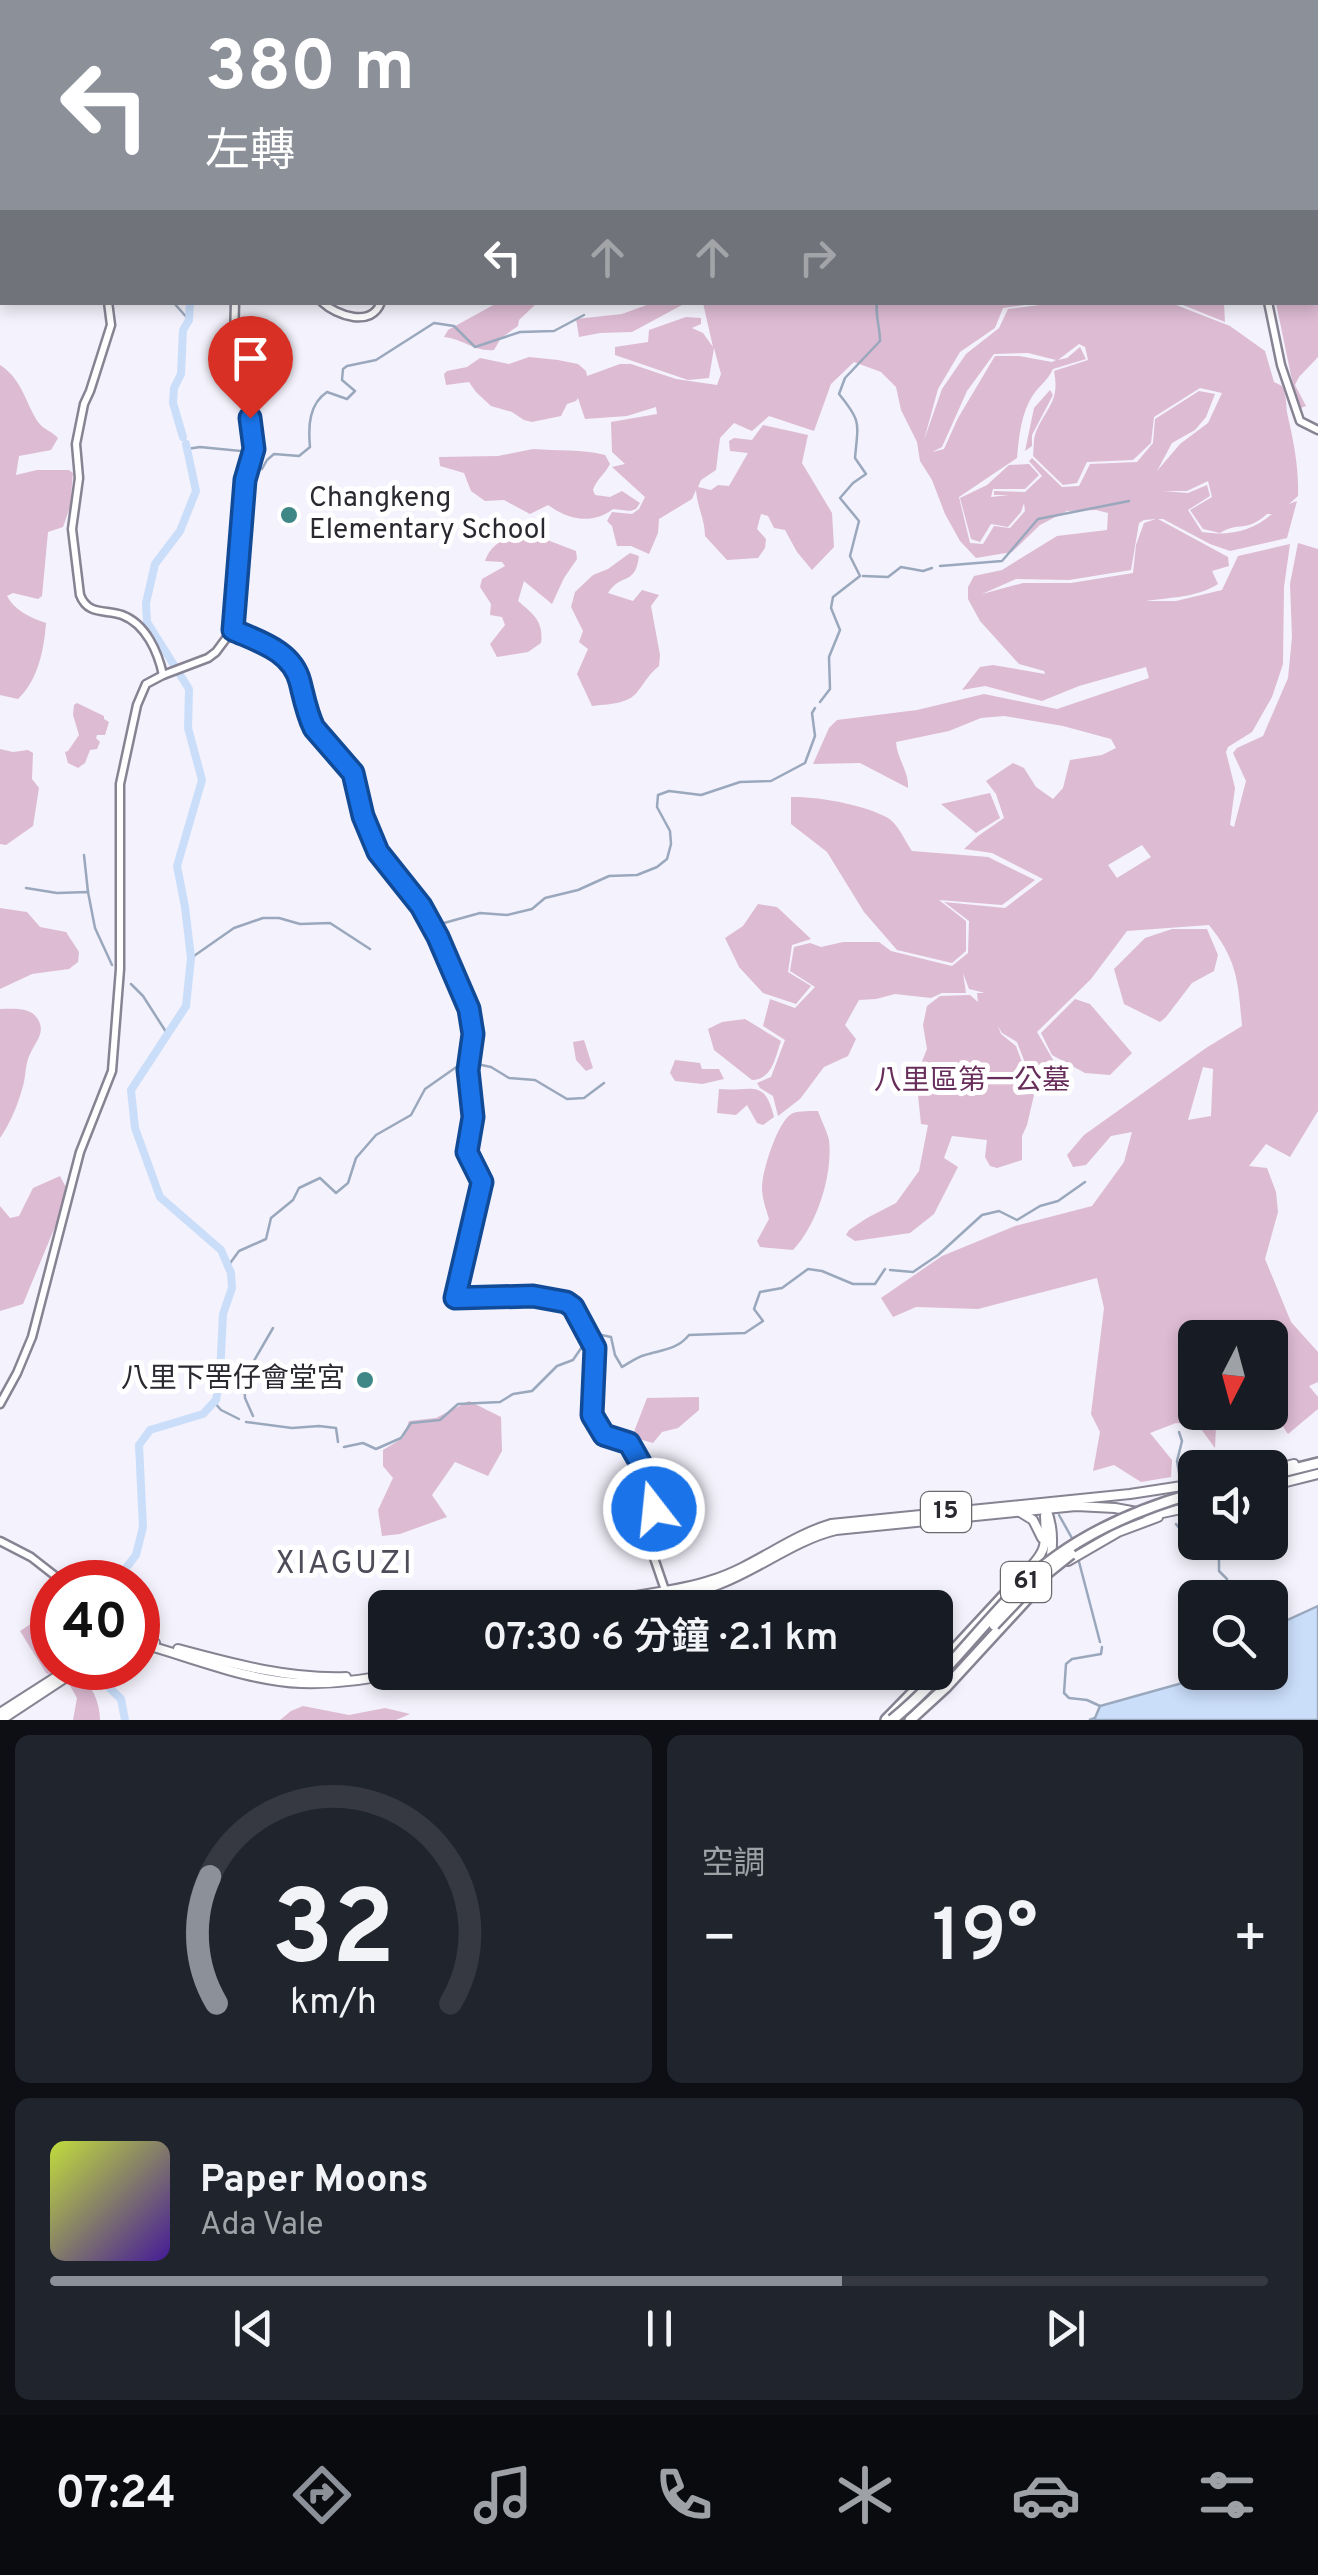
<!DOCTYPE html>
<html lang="zh-TW">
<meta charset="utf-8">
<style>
body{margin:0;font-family:Overpass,"Noto Sans TC",sans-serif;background:#20242c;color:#f1f3f6;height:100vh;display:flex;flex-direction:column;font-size:38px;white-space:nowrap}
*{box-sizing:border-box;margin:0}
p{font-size:32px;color:#9ea1a6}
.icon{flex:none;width:55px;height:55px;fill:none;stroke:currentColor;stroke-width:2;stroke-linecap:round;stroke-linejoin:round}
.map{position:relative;height:1720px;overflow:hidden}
.panel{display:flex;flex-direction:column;gap:15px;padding:15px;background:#0d0f14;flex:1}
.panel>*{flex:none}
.top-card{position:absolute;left:0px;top:0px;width:1320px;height:305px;box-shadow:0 5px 15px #0003;background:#8c9099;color:#fff;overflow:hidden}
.needle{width:65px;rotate:186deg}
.controls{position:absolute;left:1178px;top:1320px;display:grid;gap:20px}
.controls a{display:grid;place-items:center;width:110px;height:110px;border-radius:15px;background:#171b24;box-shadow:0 5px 15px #0003;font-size:50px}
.speed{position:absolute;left:30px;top:1560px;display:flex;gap:20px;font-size:50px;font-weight:700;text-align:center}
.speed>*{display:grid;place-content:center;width:130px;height:130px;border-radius:50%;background:#171b24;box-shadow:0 5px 15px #0003;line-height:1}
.speed .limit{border:15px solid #d22;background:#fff;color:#111}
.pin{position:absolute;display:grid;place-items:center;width:85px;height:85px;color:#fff;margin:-102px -42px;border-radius:50% 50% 50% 0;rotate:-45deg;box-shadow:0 0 10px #0007}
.pin .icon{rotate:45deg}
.me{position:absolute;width:110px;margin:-55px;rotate:344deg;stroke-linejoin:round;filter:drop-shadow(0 0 8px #0008)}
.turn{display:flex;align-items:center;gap:35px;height:210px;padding:0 40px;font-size:45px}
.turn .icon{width:130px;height:130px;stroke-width:2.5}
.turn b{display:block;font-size:70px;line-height:85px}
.lanes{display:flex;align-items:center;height:95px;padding:0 40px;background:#0003;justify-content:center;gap:50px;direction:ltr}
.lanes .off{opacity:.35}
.big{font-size:75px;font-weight:600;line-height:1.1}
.panel .card{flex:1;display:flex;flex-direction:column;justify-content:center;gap:15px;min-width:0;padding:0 35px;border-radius:15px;background:#20242c}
.panel .dial{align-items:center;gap:0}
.dial svg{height:260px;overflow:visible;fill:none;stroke:#363941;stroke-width:7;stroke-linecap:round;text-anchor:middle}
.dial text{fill:#f1f3f6;stroke:none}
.song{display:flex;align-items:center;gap:30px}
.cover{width:120px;height:120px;border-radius:15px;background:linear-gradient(135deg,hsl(70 70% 55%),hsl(260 70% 35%))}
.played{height:10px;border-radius:5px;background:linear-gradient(90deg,#8c9099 65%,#363941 65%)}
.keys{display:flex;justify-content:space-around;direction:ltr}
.heat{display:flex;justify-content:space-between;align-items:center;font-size:55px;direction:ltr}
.panel .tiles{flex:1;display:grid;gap:15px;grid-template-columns:1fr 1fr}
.card:last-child{grid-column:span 2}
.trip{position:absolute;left:368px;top:1590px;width:585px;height:100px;border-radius:15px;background:#171b24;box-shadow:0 5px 15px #0003;font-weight:600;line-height:100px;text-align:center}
.tab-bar{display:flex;height:160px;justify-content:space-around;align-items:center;background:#090b0e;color:#9ea1a6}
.tab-bar .icon{width:70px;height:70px}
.tab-bar .selected{color:#8c9099}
.tab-bar b{font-size:45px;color:#f1f3f6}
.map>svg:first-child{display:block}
.green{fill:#ddbbd3;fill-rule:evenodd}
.water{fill:#cadefa;stroke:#9aa8bd;stroke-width:2.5}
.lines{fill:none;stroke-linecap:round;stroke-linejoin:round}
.stream{stroke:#9aa8bd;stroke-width:2.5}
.river{stroke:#cadefa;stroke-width:8}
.secondary-casing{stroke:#878393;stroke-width:11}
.primary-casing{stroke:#878393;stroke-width:12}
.highway-casing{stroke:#878393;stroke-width:14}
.secondary{stroke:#fff;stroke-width:6}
.primary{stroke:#fff;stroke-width:8}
.highway{stroke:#fff;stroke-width:9}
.highway-bridge-casing{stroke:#878393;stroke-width:14;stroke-linecap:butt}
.highway-bridge{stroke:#fff;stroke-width:9}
.route-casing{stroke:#114b97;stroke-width:25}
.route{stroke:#1a73e8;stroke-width:18}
.poi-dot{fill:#3f8787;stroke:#fff;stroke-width:4}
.labels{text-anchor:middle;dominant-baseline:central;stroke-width:10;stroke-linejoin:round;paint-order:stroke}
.shield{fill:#fff;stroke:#6b696e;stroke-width:2.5}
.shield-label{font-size:25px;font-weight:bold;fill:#2b2930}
.poi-label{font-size:28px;fill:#2b2930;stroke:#fff;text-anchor:start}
.park-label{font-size:28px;fill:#682e5b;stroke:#fff}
.quarter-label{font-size:32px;letter-spacing:2.5px;fill:#4f4c5a;stroke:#fff}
</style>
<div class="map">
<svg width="1318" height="1720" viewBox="0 0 1318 1720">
<rect width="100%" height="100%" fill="#f4f2fc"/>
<g class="green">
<path d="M 497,0 L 1043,0 L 1042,2 L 496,2 Z"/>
<path d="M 1318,87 L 1318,357 L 1299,377 L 1295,385 L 1306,406 L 1298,409 L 1276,303 L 1318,302 Z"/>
<path d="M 655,302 L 680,303 L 682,305 L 632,332 L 600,333 L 579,337 L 576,319 L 622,314 Z"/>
<path d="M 1064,302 L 1120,302 L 1124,305 L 1131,303 L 1171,303 L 1230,326 L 1265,351 L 1274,382 L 1282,386 C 1288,400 1285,404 1288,417 C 1294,443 1299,469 1298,496 L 1289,504 L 1297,501 L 1287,538 L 1230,551 L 1210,544 L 1163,519 L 1158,519 L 1228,557 L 1229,566 L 1212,571 L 1218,584 C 1196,598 1171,597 1146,601 L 1176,601 L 1222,590 L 1238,556 L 1290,544 L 1284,587 L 1283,664 L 1272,697 L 1252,732 L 1228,747 L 1226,752 L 1235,788 L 1230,825 L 1234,827 L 1246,781 L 1233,753 L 1237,748 L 1263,736 L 1288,678 L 1292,637 L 1290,584 L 1298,543 L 1318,549 L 1318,1111 L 1290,1157 L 1266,1144 L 1249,1166 L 1267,1168 L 1276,1192 L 1278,1212 L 1265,1259 L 1291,1322 L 1318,1352 L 1318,1382 L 1309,1386 L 1318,1397 L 1318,1409 L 1288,1434 C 1265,1402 1267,1393 1274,1354 L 1270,1350 L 1270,1338 L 1256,1337 L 1251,1333 L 1213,1333 L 1209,1337 L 1195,1338 L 1195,1352 L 1192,1355 L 1195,1374 L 1195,1412 L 1210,1413 L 1216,1426 L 1215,1448 L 1198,1425 L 1176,1423 L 1150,1433 L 1172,1460 L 1171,1477 L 1141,1482 L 1114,1465 L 1093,1471 L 1100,1432 L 1091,1414 L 1104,1308 L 1097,1278 L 978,1309 L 916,1307 L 893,1317 L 881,1298 L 942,1256 L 1015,1226 L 1092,1206 L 1124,1162 L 1132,1132 L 1111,1136 L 1086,1165 L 1073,1167 L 1067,1155 L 1084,1135 L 1206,1048 L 1242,1026 C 1238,982 1238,961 1209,925 L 1127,931 L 1091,979 L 1037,1032 L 1056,1065 L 1030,1076 L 1017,1042 L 1002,1033 L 998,1026 L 1001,1034 L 1016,1046 L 1034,1095 L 1027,1125 L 1022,1136 L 1022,1160 L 997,1168 L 990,1166 L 985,1157 L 987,1140 L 952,1136 L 944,1158 L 958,1167 L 934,1214 L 910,1233 L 855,1241 L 846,1235 L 849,1230 L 867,1218 L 896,1203 L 919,1171 L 928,1125 L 921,1124 L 916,1076 L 927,1049 L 923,1025 L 927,1006 L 940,996 L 970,995 L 978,1002 L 977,993 L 985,993 L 969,989 L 963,973 L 966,993 L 942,993 L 931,998 L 895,994 L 876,999 L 859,1000 L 845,1025 L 856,1039 L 848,1056 L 824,1067 L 800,1099 L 778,1116 L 773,1096 L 760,1088 L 757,1083 L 771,1077 L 785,1040 L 763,1026 L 770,999 L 795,1008 L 815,987 L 790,971 L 794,947 L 810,943 L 821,947 L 843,942 L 879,942 L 891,951 L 952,966 L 968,953 L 969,921 L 944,902 L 1005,908 L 1043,879 L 992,853 L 964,849 L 978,836 L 1004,818 L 996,794 L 986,781 L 1013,763 L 1024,768 L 1036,787 L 1053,799 L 1063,788 L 1070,760 L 1102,755 L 1116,748 L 1111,739 L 1063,726 L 1004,716 L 981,718 L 949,731 L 896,742 C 897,759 909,771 908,788 L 860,763 L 813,764 L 829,728 L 837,720 L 917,710 L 984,694 L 1057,709 L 1149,678 L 1146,667 L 1079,686 L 1042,701 L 985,686 L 962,690 L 980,667 L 993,665 L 1045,674 L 1044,671 L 1019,664 L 980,621 L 968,599 L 968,587 L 974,576 L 1002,570 L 1057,536 L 1107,530 L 1108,513 L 1096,510 L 1067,511 L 1040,525 L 1012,552 L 976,558 L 960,541 L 945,514 L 932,480 L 920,461 L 917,442 L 901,410 L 896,387 L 881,372 L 854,362 L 831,384 L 814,431 L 769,416 L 752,431 L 734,423 L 720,438 L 716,470 L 701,480 L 698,487 L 711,490 L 718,485 L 729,486 L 748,453 L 730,451 L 729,441 L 734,438 L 752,440 L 763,425 L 808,435 L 802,463 L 832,513 L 834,547 L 812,570 L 797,552 L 785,530 L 774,528 L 768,516 L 761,514 L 757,529 L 766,539 L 765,548 L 758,558 L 727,560 L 705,536 C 705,520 697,506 696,490 L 692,499 L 659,519 L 658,533 L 649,554 L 631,546 L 617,546 L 612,526 L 607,521 L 612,512 L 632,514 L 639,509 L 645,497 L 612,467 L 625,464 L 612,452 L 611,422 L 657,414 L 656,407 L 627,416 L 585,419 L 578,398 L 576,401 L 567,404 L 561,416 L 532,422 L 524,420 L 512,412 L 491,406 L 476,392 L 469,382 L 446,385 L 444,374 L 447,371 L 467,367 L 480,358 L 509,364 L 529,357 L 558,360 L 578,364 L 586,371 L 587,376 L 620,364 L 631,364 L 676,379 L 717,385 L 721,374 L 714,348 L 709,378 L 688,380 L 615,355 L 615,347 L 648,342 L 649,330 L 686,317 L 701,318 L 701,324 L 692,328 L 703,333 L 713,347 L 703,303 L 1039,303 L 1003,308 L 995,328 L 960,352 L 938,389 L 924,440 L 942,389 L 966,354 L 999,328 L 1008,309 ZM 1079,344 L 1085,347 L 1088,360 L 1054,371 C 1060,402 1047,406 1036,432 C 1033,439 1034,448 1033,456 L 1063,485 L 1077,483 L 1087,462 L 1133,460 L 1151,443 L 1154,417 L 1200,388 L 1222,393 L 1208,423 L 1180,444 L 1157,471 L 1172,443 L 1195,430 L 1206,417 L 1215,394 L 1199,391 L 1155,419 L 1153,443 L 1137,462 L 1090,464 L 1079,486 L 1062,487 L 1032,458 L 1029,461 L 1042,476 L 1025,492 L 994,491 L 994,495 L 1009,495 L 991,497 L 993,489 L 1025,489 L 1039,475 L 1029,464 L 1009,465 L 987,485 L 960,498 L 971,539 L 980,542 L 991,524 L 1008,527 L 1021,512 L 1024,503 L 1025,511 L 1010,528 L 994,526 L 983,544 L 970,543 L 959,497 L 1017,458 C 1019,437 1021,413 1033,395 C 1040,385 1048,380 1053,369 L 1086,359 L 1080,347 L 1067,358 L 1058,360 ZM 1028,353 L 1056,360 L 1052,362 L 1019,356 L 995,356 L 958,418 L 944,449 L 932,452 L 942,447 L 967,391 L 994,354 ZM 1208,481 L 1212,497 L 1190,510 L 1203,529 L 1220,533 C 1239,521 1246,533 1267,514 L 1272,514 C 1251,532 1228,536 1202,532 L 1188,510 L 1210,496 L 1207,485 L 1188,493 L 1163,491 L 1187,491 ZM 1156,519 L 1144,523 L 1136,545 L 1133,573 L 1071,583 L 1023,583 L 982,594 L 1016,579 L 1069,580 L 1131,570 L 1139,523 L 1144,520 ZM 1142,845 L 1151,857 L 1117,878 L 1108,865 ZM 1203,1067 L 1213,1069 L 1211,1116 L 1188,1120 Z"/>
<path d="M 497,303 L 537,303 L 519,320 L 518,326 L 501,338 L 494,350 C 475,352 463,339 444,337 L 448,330 Z"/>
<path d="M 1178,303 L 1224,303 L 1225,322 Z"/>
<path d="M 0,365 C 22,379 25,402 38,422 C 44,430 52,431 58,438 L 51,450 L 19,456 L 16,475 L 37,470 L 69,470 L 73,473 L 70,507 L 63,527 L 48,532 L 42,596 L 38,599 L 13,593 L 7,596 C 14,610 31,618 46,623 C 44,650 38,680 18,699 L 0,695 Z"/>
<path d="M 1050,390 L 1053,395 L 1032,435 L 1032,446 L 1025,451 L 1034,408 Z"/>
<path d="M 533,449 C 558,451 581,449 605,455 L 610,464 C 605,474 596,480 593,490 L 595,495 L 610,497 L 622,491 L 640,503 L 636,509 L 630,511 L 613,509 C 592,525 569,520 548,505 L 530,514 L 504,500 L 485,501 L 471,491 L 464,473 L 440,466 L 439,457 L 498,456 Z"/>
<path d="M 534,535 L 576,551 L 577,559 L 564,578 L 552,604 L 524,581 L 518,601 C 533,614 544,621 541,643 L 528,652 L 497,657 L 490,644 L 505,625 L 502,617 L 490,615 L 491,604 L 480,587 L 482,579 L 505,566 L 502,562 L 485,561 C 493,538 512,537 534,535 Z"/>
<path d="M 630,553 L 639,556 C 635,587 621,572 608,593 L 633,601 L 642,590 L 659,595 L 651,606 L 660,655 L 659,666 C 649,674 645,682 638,691 C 628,705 607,704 592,706 L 577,674 L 588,649 L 579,642 L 583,631 L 571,607 L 575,592 L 593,575 L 608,569 Z"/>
<path d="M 77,703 L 104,716 L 104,719 L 109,722 L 105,735 L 97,735 L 96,738 L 100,742 L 97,749 L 90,750 L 85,763 L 78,768 L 68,763 L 65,752 L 68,751 L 79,735 L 73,715 L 74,705 Z"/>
<path d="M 0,749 L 13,752 L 28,750 L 33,753 L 32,779 L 39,788 L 33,826 L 6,845 L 0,844 Z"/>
<path d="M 990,793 L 1000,818 L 976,833 L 941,804 Z"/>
<path d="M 791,797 C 817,796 866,805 888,818 C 898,824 905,841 912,851 L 988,857 L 1035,880 L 1002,905 L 939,900 L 966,921 L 966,951 L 952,963 L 897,950 L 864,912 L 827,852 L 791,824 Z"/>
<path d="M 758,904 L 777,907 L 811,939 L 792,945 L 788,972 L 811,986 L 796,1004 L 763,993 L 739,967 L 725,938 L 743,926 Z"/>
<path d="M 0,908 L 27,912 L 40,927 L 66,932 L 79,952 L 78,962 L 69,969 L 32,974 L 0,989 Z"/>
<path d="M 1172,929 L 1207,929 L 1218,955 L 1214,971 L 1192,983 L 1166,1017 L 1160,1022 L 1124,1004 L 1114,969 L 1145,938 Z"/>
<path d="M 1075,999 L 1090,1004 L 1132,1053 L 1110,1075 L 1085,1073 L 1052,1055 L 1041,1033 Z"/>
<path d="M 0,1009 C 12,1009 30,1007 37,1018 C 47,1032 35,1042 30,1054 C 25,1064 26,1076 23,1086 C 18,1104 11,1122 0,1138 Z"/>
<path d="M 745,1019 L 781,1041 C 775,1057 773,1079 752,1080 L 714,1050 L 708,1029 L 722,1022 Z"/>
<path d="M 584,1040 L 593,1068 L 586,1071 L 576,1060 L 573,1042 Z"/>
<path d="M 675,1060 L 700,1063 L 702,1069 L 719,1069 L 724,1079 L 702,1084 L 675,1081 L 670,1073 Z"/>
<path d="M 719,1089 C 752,1092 764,1077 774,1117 L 763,1125 L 757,1123 L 747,1105 L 736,1115 L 717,1113 Z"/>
<path d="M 818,1111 C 821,1120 827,1131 829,1140 C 833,1175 817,1225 793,1250 L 760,1247 L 757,1241 L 769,1219 C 766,1209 762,1198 762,1187 C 762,1172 778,1119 793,1113 C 800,1111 811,1111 818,1111 Z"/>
<path d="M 60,1176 L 69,1193 L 23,1304 L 0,1311 L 0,1206 L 10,1218 L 19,1216 L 33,1188 Z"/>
<path d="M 699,1397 L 699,1410 L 678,1428 L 662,1432 L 653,1443 L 632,1437 L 647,1398 Z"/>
<path d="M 469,1401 L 501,1417 L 502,1451 L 488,1476 L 455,1462 L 432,1495 L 447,1517 L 400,1534 L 382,1536 L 378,1510 L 393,1478 L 383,1466 L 383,1450 L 403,1438 L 409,1421 L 436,1418 Z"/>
<path d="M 52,1610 L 52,1668 L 63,1668 L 50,1675 L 46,1673 L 20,1631 Z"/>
<path d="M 82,1674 C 92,1688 100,1702 100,1720 L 73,1720 L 77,1698 L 68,1682 Z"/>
<path d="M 303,1706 L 349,1715 L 385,1708 L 410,1714 L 396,1720 L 280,1720 L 291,1711 Z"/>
</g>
<g class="water">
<path d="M 1318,1606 L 1318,1720 L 1089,1720 L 1095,1718 L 1100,1706 L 1218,1673 L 1270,1672 L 1272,1627 Z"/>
<path d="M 47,1620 L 52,1622 L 49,1651 L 44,1653 L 36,1648 L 32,1636 L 35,1628 Z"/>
</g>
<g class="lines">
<g class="stream">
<path d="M 834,0 L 835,2"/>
<path d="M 0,288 L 2,282"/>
<path d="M 173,302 L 189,320"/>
<path d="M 187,449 L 200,447 L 241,451 L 247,460"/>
<path d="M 253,468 L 262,469 L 267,460 L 274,454 L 299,456 L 310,447 C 308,426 309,404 327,392 L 347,399 L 355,391 L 342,380 L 343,369 L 347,366 L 376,360 L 434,323 L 454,326 L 475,347 L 520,332 L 554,331 L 584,315"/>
<path d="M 940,566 L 1002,561 L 1038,519 L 1129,501"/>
<path d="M 863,576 L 888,577 L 901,567 L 923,571 L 932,568"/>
<path d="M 820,702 L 830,689 L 829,657 L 840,630 L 831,608 L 833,597 L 860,576 L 850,556 L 859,521 L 840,498 L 853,483 L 866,474 L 855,458 C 858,423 862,422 839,394 L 845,378 L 880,341 C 880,327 875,316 877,302"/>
<path d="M 84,855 L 88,892"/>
<path d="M 26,888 L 57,893 L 88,892 L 95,928 L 112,965"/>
<path d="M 444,923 L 480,913 L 507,915 L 532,909 L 545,898 L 578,890 L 609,876 L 637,875 L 657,867 L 667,859 L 671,844 L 670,831 L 657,807 L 658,795 L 669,791 L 701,795 L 740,782 L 771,781 L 805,763 L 815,736 L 812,713 L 815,708"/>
<path d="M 191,958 L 234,928 L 263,918 L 279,918 L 300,924 L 330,923 L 370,949"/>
<path d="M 131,984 L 143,996 L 168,1035"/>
<path d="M 472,1063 L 491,1067 L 509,1078 L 535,1080 L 567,1099 L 584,1098 L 604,1083"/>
<path d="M 228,1266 L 239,1251 L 266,1239 L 271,1218 L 293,1200 L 299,1188 L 320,1178 L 336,1193 L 348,1183 L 356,1158 L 376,1135 L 411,1115 L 425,1089 L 465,1061"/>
<path d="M 890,1270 L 913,1272 L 938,1255 L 982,1215 L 999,1211 L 1017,1220 L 1040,1206 L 1058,1201 L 1085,1182"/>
<path d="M 592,1333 L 611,1337 L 615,1355 L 622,1367 C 629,1363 637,1357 645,1355 C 661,1350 677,1350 689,1335 L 745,1333 L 763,1321 L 754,1309 L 760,1292 L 782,1288 L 808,1269 L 822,1271 L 853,1284 L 875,1284 L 885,1269"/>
<path d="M 214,1402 L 221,1410 L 239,1419"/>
<path d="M 253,1416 L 245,1398 L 244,1378 L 273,1328"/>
<path d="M 246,1422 L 292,1428 L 319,1426 L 336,1428 L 338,1442"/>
<path d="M 1179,1432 L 1182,1441 L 1177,1461 L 1181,1484"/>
<path d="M 344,1447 L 363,1443 L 376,1449 L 401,1438 L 411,1423 L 440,1420 L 458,1404 L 500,1402 L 513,1394 L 532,1391 L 557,1366 L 573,1360 L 586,1341"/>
<path d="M 1059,1515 L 1073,1540"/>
<path d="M 1176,1524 L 1183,1533 L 1195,1540"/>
<path d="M 1209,1542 L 1219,1550 L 1219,1571 L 1227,1579 L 1225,1598"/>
<path d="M 1078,1558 L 1100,1642"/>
<path d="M 1100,1706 L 1087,1700 L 1069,1698 L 1064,1693 L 1066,1664 L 1072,1659 L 1101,1654 L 1102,1647"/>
</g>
<g class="river">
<path d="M 83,0 L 84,2"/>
<path d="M 183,437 L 173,403 L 174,388 L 181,374 L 183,330 L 189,320 L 190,302"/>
<path d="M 115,1582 L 136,1555 L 143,1527 L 139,1445 L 150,1430 L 203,1414 L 216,1400 L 220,1375 L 223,1314 L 232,1288 L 231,1273 L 221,1250 L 160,1197 L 135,1128 L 131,1090 L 186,1006 L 191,958 L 185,907 L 177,866 L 202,780 L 188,728 L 189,689 L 147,622 L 146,603 L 155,564 L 180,531 L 196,491 L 186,444"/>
<path d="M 91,1668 L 92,1671 L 121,1699 L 125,1720"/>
</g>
<defs>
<g id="secondary">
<path d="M 70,0 L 71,2"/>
<path d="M 473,2 L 476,0"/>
<path d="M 1204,2 L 1207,0"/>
<path d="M 108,302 L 111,325 L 90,391 L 84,404 L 76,444 L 79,478 L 72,529 L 80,595 C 88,616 106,609 122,615 C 146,624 158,652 163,675"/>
<path d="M 322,302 C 337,316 372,328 381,302"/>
<path d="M 1268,302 L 1281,365 L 1300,421 L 1318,430"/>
<path d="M 233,629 C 259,642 292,651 300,682 C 304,698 307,714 314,728 L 353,773 L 363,816 L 378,852 L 421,906 L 438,937 L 469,1009 L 473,1022 L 473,1034 L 468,1070 L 473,1117 L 467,1152 L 482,1181 L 455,1298 L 533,1296 L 555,1298 L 567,1302 L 573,1307 L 595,1348 L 592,1415 L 604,1435 L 629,1443 L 650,1480 L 654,1509 L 653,1555 L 665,1590"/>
<path d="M 0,1404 L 17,1373 L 32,1337 L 80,1152 L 112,1071 L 120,969 L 120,784 L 137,705 L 146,684 L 163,675 L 208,658 L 216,652 L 233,629 L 245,480 L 254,449 L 234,340 L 235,302"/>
<path d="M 0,1541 L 31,1557 L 63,1582"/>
</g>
<g id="primary">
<path d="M 1270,1470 L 1294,1464"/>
<path d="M 1270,1486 L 1318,1474"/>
<path d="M 1020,1512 L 1033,1520 L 1042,1538"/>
<path d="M 1068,1561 L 1118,1532 L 1158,1517"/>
<path d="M 1022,1576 C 1045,1553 1047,1548 1045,1516"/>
<path d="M 1036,1589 C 1054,1572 1056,1532 1046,1509"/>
<path d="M 584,1608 C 625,1594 671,1594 712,1580 C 754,1567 788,1537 831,1524 L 1130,1494 L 1195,1484"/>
<path d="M 602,1608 C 639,1598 681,1599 717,1585 C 758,1570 794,1540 836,1530 L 1076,1506 L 1115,1508 L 1153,1515 L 1195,1506"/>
<path d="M 138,1640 L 155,1643"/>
<path d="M 138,1646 L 150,1646 C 199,1660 250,1681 301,1683 C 335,1684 368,1680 401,1672"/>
<path d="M 178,1649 C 234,1664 288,1679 346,1677"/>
<path d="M 0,1713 L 70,1668"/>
<path d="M 1,1720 L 80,1668"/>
</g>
<g id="highway">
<path d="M 1270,1475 L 1318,1463"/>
<path d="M 935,1670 L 1022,1576"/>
<path d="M 886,1720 L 933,1672"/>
<path d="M 910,1720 L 946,1687 L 1036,1589"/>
</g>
</defs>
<use href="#secondary" class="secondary-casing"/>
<use href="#primary" class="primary-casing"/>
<use href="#highway" class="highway-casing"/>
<use href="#secondary" class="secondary"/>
<use href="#primary" class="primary"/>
<use href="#highway" class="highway"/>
<defs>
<g id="highway-bridge">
<path d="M 994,1625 L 1031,1586 L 1071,1554"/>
<path d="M 892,1720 C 940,1681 977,1630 1020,1587 C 1068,1539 1131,1511 1195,1493"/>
</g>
</defs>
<use href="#highway-bridge" class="highway-bridge-casing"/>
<use href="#highway-bridge" class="highway-bridge"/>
</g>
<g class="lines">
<defs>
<path id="route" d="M 250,418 L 254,449 L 245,480 L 233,630 C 260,642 292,651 300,682 C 304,698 307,714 314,728 L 353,773 L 363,816 L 378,852 L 421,906 L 438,937 L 469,1009 L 473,1034 L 468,1070 L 473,1117 L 467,1152 L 482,1182 L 455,1298 L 533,1296 L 566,1302 L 573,1307 L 595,1348 L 592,1415 L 604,1435 L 629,1443 L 650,1480 L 654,1509"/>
</defs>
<use href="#route" class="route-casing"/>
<use href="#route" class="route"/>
</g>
<g class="poi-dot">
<circle cx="289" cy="515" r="10"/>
<circle cx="365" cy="1380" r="10"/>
</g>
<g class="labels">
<g class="shield">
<rect x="921" y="1492" width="50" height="40" rx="8"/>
<rect x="1001" y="1562" width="50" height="40" rx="8"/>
</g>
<g class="shield-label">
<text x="946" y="1512">15</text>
<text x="1026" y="1582">61</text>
</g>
<g class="poi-label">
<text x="309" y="499">Changkeng<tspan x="309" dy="32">Elementary School</tspan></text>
<text x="345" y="1380" text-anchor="end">八里下罟仔會堂宮</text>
</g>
<g class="park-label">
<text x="972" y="1082">八里區第一公墓</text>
</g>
<g class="quarter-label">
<text x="345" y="1565">XIAGUZI</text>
</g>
</g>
</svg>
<div class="controls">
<a><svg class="needle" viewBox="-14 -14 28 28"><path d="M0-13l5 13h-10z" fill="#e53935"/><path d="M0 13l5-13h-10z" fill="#9ea1a6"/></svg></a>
<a><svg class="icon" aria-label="sound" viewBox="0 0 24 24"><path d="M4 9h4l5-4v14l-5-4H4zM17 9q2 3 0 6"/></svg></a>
<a><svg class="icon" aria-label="search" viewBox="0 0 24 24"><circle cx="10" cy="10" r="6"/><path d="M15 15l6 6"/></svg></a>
</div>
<div class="speed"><div class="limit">40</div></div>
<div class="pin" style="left:250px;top:418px;background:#d93025"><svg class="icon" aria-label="arrive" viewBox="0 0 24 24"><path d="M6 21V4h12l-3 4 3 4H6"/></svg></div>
<svg class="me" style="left:654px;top:1509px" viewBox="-20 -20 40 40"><circle r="17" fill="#1a73e8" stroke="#fff" stroke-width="3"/><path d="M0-11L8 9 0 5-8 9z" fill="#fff"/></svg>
<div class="trip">07:30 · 6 分鐘 · 2.1 km</div>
<div class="top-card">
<div class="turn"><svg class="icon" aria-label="left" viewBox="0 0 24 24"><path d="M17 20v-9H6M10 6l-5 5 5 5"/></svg><div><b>380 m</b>左轉</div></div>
<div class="lanes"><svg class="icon" aria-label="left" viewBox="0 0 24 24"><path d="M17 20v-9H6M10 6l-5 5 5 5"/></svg><svg class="icon off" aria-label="ahead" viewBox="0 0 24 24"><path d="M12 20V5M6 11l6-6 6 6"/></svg><svg class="icon off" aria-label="ahead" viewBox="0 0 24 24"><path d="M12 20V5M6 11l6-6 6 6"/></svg><svg class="icon off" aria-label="right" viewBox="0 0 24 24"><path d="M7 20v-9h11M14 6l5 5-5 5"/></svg></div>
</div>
</div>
<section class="panel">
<div class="tiles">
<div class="card dial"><svg viewBox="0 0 100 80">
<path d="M14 69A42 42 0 1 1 86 69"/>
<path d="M14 69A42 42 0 0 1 12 30" stroke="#8c9099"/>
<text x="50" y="56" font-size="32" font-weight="700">32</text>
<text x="50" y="72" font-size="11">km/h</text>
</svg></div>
<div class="card"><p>空調</p>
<div class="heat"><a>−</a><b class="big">19°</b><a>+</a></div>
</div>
<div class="card">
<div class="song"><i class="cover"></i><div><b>Paper Moons</b><p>Ada Vale</p></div></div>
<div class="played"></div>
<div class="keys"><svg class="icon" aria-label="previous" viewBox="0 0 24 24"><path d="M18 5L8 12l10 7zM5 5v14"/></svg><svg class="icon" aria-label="pause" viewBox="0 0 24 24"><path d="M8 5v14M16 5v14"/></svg><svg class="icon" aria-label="next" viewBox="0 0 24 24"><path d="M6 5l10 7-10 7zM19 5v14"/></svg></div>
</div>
</div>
</section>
<nav class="tab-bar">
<b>07:24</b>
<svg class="icon selected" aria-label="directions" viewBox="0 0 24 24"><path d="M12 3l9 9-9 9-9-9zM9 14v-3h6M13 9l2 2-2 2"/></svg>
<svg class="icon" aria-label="music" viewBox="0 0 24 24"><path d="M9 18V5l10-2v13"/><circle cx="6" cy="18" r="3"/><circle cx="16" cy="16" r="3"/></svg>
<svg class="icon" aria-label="phone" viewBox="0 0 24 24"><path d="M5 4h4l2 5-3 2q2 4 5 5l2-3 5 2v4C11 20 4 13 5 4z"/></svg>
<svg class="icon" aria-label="climate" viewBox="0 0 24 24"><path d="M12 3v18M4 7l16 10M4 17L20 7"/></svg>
<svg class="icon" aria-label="car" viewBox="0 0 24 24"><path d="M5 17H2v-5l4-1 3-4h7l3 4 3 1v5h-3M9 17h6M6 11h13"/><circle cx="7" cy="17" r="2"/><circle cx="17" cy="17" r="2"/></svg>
<svg class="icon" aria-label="filters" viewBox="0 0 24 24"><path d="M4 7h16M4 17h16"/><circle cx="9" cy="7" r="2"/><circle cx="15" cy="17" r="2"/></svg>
</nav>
